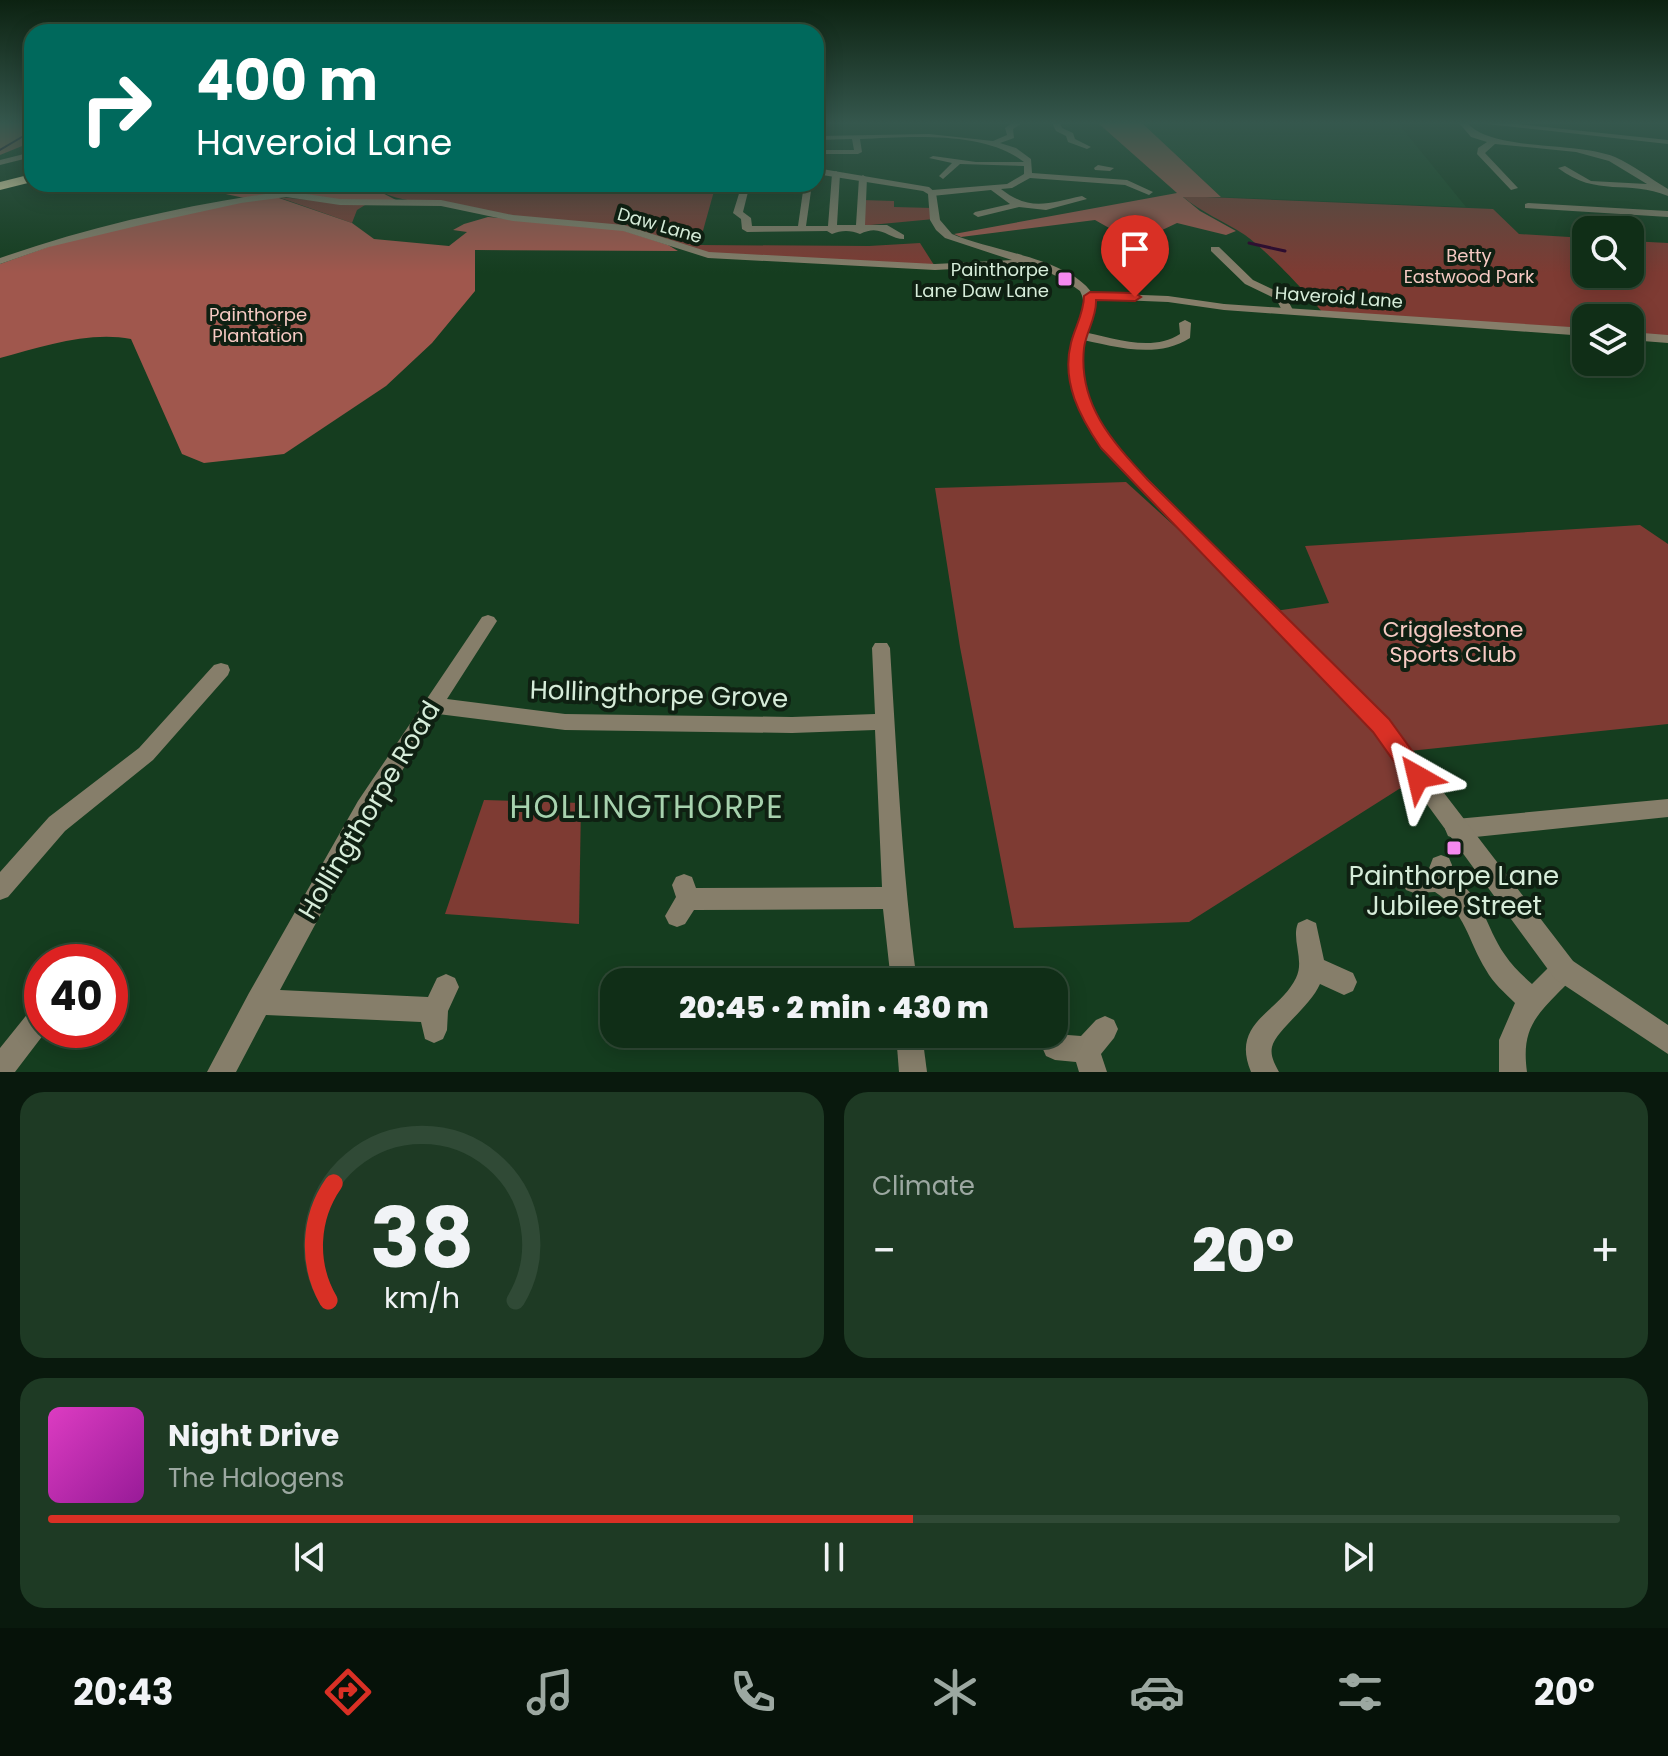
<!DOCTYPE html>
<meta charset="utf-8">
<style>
body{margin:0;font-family:Poppins,sans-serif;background:#1e3a24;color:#f1f3f6;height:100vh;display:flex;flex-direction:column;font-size:30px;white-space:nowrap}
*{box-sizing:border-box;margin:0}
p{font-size:26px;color:#9ca8a1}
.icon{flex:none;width:44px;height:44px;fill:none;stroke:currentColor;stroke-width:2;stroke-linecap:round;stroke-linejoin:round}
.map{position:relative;height:1072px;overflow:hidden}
.panel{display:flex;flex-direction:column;gap:20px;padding:20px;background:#09190d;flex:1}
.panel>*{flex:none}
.hud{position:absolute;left:24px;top:24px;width:800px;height:168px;border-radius:24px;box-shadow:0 4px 20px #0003,0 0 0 2px #304a36;background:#00695c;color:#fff;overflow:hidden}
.tools{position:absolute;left:1572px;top:216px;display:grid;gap:16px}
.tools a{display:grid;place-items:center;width:72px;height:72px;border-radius:16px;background:#102e17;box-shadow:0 4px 20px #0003,0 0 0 2px #304a36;font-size:40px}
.speed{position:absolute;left:24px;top:944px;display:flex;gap:16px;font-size:40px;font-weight:700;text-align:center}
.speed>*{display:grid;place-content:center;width:104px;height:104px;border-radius:50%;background:#102e17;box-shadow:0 4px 20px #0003,0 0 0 2px #304a36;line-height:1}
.speed .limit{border:12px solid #d22;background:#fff;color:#111}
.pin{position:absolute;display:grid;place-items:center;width:68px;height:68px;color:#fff;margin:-82px -34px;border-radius:50% 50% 50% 0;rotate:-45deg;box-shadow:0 0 8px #0007}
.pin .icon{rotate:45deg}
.me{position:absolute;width:88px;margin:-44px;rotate:323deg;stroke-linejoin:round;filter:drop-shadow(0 0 6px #0008)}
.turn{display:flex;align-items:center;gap:28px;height:168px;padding:0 40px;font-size:36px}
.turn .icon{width:104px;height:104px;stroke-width:2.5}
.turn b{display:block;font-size:56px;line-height:68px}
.big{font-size:60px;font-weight:800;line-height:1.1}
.panel .widget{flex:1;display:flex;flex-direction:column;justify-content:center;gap:12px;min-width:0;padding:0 28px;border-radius:24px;background:#1e3a24}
.panel .dial{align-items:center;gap:0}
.dial svg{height:208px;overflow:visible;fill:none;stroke:#304a36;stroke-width:7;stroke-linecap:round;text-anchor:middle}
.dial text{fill:#f1f3f6;stroke:none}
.song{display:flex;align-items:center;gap:24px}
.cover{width:96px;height:96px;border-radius:12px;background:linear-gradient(135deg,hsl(310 70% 55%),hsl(300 70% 35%))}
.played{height:8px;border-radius:4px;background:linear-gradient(90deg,#d93025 55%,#304a36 55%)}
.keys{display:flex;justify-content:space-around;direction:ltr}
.heat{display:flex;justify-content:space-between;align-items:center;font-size:44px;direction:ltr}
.panel .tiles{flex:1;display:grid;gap:20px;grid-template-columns:1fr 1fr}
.widget:last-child{grid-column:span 2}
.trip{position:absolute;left:600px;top:968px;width:468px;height:80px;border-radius:24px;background:#102e17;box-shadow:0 4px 20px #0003,0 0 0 2px #304a36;font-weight:800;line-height:80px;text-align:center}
.dock{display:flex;height:128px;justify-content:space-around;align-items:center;background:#061209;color:#9ca8a1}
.dock .icon{width:56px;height:56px}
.dock .current{color:#d93025}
.dock b{font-size:36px;color:#f1f3f6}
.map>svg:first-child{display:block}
.built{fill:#194826}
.green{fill:#7e3b33}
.forest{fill:#a0574d}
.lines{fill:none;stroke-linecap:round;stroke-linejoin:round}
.stream-far1{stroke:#2c002b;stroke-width:2}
.stream{stroke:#2c002b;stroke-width:3}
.minor{fill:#867e6a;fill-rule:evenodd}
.tertiary{fill:#867e6a;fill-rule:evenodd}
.motorway{fill:#fae6b3;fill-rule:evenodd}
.route{fill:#d93025;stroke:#8d1f18;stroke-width:2}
.poi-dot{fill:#f589ef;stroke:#0f2012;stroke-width:3}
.labels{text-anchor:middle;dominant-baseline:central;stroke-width:8;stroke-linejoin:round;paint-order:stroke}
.far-street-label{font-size:18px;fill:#d6ecd9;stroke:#0f2012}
.far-park-label{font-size:18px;fill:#f6cac3;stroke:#0f2012}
.far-poi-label{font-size:18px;fill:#d6ecd9;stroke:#0f2012;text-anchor:end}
.park-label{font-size:22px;fill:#f6cac3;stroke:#0f2012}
.near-street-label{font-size:26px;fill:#d6ecd9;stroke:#0f2012}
.near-poi-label{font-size:26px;fill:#d6ecd9;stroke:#0f2012}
.near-quarter-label{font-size:32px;letter-spacing:2px;fill:#a7d2ae;stroke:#0f2012}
</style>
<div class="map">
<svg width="1668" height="1072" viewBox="0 0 1668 1072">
<rect width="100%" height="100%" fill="#153d1f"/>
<path class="built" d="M 1142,123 L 1398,123 L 1466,207 L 1221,197 Z"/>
<g class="green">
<path d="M 365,184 L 716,184 L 699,245 L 869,246 L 920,243 L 934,265 L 708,255 L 676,245 C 603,233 531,218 459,206 C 417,199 405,206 365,184 Z"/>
<path d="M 1182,196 L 1493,209 L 1519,234 L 1586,238 L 1586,274 L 1630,274 L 1630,241 L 1668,243 L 1668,339 L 1630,336 L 1630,318 L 1586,318 L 1586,332 L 1324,314 C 1307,293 1266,250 1245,235 C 1224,221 1202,213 1182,196 Z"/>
<path d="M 278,197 L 365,205 L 357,210 L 352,223 Z"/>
<path d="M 862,200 L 894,201 L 894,207 L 933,208 L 934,219 L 860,226 Z"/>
<path d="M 1126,482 L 1269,612 L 1329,603 L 1305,546 L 1640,525 L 1668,544 L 1668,724 L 1400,752 L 1418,777 L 1189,922 L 1014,928 L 960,647 L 935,488 Z"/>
<path d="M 484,800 L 581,803 L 579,924 L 445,914 Z"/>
</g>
<g class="forest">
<path d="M 0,123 L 32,123 L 32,142 L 0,155 Z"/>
<path d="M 1098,123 L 1142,123 L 1221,197 L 1183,197 L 1200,211 L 1236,231 L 1226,235 L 1177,223 L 1158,232 L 1141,246 L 1095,220 L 961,237 L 954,234 L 1177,193 Z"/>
<path d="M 199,184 L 365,184 L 396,200 L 343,200 L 281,192 L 279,198 L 352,223 L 374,239 L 449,246 L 467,232 L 453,230 L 464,224 L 488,217 L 618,229 L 668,245 L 678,251 L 475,250 L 475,291 L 432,343 L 386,386 L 284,454 L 204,463 L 182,454 L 131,339 C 88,331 42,347 0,358 L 0,264 L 59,243 L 249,199 L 221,193 Z"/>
</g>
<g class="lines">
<path class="stream-far1" d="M 0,150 L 32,131"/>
<path class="stream" d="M 1249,243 L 1285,251"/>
<g class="minor">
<path d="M 1012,123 L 1022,123 L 1013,129 L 1014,138 L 1000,143 L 1016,148 L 1031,159 L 1032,173 L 1127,180 L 1153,192 L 1149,195 L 1125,185 L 1030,178 L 1012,188 L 1001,189 C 1030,212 1049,203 1082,196 L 1087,199 L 1046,210 L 1019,207 L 978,217 L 973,214 L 975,212 L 1010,204 L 991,190 L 932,196 L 928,193 L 932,190 L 1007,184 L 1024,174 L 1024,166 L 960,164 L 943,179 L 939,176 L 952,163 L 929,158 L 933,156 L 976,162 L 1024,162 C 983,130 909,137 860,139 L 862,152 L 858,154 L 816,154 L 816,150 L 854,150 L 852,139 L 816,140 L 816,136 L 929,134 L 993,141 L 1007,135 L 1005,128 Z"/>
<path d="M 1052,123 L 1060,123 L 1062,128 L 1073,133 L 1075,139 L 1091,147 L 1087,149 L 1068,142 L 1066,136 L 1056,131 Z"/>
<path d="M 1459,123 L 1467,123 C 1494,152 1575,141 1615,157 C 1633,165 1651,179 1668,189 L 1668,196 C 1628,179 1597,198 1558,168 L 1565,166 L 1591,181 L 1647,184 L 1609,161 L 1576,152 L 1495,144 L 1485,153 L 1518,188 L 1511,190 L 1477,154 L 1478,148 L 1487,142 L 1471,137 Z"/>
<path d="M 32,152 L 32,157 L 0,165 L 0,160 Z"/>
<path d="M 1098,165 L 1114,168 L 1110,171 L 1095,170 L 1094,168 Z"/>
<path d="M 836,171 L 840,174 L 837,225 L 856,225 L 859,178 L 863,175 L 867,178 L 865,225 L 887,225 L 904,235 L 904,239 C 888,239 881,223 860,234 C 851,230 841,230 832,234 L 827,231 L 747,232 L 742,229 L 741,219 L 733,213 L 742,184 L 750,184 L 743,212 L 751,218 L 752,226 L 798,226 L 804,184 L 812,184 L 806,226 L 828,226 L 832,174 Z"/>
<path d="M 286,191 L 340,199 L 441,200 L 513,215 L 624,225 L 709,252 L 935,264 L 1032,259 L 1037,262 L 1032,265 L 935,270 L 708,258 L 623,231 L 513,221 L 441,206 L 340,205 L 286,197 L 241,203 L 145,224 L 49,247 L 0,264 L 0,258 C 92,226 190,204 286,191 Z"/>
<path d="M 1528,203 L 1668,211 L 1668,217 L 1525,208 L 1525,204 Z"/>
<path d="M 1211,247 L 1219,247 L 1253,280 L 1285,295 L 1294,312 L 1292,314 L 1284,314 L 1276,299 L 1245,284 L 1211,251 Z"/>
<path d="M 1185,320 L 1191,323 L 1190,338 C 1156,360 1112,346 1075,338 L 1073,335 L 1079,331 C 1111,337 1151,353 1180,334 L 1179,323 Z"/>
<path d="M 488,615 L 494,617 L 497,621 L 447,699 L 565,714 L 792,717 L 875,714 L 872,648 L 875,643 L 887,643 L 890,648 C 897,759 902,871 917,982 L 891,982 L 883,909 L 694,910 L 685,924 L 677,927 L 669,924 L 665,916 L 676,897 L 672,885 L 676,877 L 684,874 L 692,877 L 696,888 L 882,887 L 875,730 L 792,733 L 565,730 L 438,714 L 374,815 L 280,990 L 428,997 L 437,978 L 446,974 L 455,978 L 459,987 L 448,1011 L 447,1030 L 443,1039 L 434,1043 L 425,1039 L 421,1022 L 266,1015 L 236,1072 L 207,1072 L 249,993 L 358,801 L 482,617 Z"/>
<path d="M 221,663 L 228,665 L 230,670 L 228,675 L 153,760 L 65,831 L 8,897 L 0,900 L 0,872 L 49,817 L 139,748 L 214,665 Z"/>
<path d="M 1668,799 L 1668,817 L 1456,839 L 1448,836 L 1445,829 L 1448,822 L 1456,819 Z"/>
<path d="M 1441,855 L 1449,858 L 1452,865 L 1450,876 C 1485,897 1484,925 1505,955 C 1512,966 1522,975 1532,984 L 1555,961 L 1564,958 L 1573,961 L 1576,970 C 1572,980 1565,986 1557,994 C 1531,1020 1522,1035 1527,1072 L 1499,1072 L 1499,1040 L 1515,1003 C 1505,993 1493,983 1486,970 C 1468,941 1465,911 1435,892 L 1414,893 L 1406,890 L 1402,882 L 1406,874 L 1428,871 L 1433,858 Z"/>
<path d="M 1307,919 L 1316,923 L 1324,960 L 1353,973 L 1357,982 L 1353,991 L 1344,995 L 1320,984 C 1310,1007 1276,1030 1272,1047 C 1270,1056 1275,1064 1279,1072 L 1251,1072 C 1230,1022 1279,1013 1296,978 C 1305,960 1291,940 1298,923 Z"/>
<path d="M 42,1003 L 42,1030 L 47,1030 L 15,1072 L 0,1072 L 0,1048 L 33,1007 Z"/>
<path d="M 1105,1016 L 1114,1020 L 1118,1029 L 1114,1038 L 1101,1054 L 1107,1072 L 1079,1072 L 1076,1062 L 1055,1060 L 1046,1056 L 1042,1047 L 1046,1038 L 1055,1034 L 1081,1036 L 1096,1020 Z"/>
<path d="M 896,1034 L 922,1034 L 927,1072 L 899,1072 Z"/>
</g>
<g class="tertiary">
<path d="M 1478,123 L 1507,123 L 1668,140 L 1668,144 Z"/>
<path d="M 816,168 L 929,187 L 936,193 L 940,220 L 952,234 C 991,251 1068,258 1092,293 L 1168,296 L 1224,304 L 1586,328 L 1586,336 L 1224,310 L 1168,302 L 1095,299 C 1095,315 1087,328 1084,343 C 1076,380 1094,416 1114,445 L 1388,720 L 1573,961 L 1668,1025 L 1668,1054 L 1555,979 L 1374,732 L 1104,451 C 1083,420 1064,384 1071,345 C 1075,326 1090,310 1080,291 L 1066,281 L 1048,272 L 945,238 L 936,230 L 930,220 L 928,194 L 923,191 L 816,174 Z"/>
<path d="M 1630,332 L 1668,335 L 1668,343 L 1630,340 Z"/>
</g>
<path class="motorway" d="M 32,174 L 32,182 L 0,190 L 0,182 Z"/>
</g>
<linearGradient id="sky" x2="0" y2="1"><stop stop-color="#0c2211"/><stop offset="0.45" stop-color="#35574d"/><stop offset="1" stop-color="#35574d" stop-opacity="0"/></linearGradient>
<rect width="1668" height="273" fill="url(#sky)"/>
<path class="route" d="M 1090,292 L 1135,293 L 1141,297 L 1135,301 L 1096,300 C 1097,317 1086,332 1084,348 C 1078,405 1113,442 1148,480 L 1389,719 L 1426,770 L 1430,777 L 1426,784 L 1418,787 L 1410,784 L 1373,732 L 1101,448 C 1080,417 1061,382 1071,343 C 1075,327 1084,313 1084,296 Z"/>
<g class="poi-dot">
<rect x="1057" y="271" width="16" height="16" rx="4"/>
<rect x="1446" y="840" width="16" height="16" rx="4"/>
</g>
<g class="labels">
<g class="far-street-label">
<text transform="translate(660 225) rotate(16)">Daw Lane</text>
<text transform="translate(1339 297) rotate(4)">Haveroid Lane</text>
</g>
<g class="far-park-label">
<text x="1469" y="255">Betty<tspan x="1469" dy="21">Eastwood Park</tspan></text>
<text x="258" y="314">Painthorpe<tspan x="258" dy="21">Plantation</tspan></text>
</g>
<g class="far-poi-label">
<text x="1049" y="269">Painthorpe<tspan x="1049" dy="21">Lane Daw Lane</tspan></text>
</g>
<g class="park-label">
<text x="1453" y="629">Crigglestone<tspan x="1453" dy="25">Sports Club</tspan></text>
</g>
<g class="near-street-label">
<text transform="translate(659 694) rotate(2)">Hollingthorpe Grove</text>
<text transform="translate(369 810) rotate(-59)">Hollingthorpe Road</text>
</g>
<g class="near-poi-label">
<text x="1454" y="876">Painthorpe Lane<tspan x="1454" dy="30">Jubilee Street</tspan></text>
</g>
<g class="near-quarter-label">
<text x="647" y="806">HOLLINGTHORPE</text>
</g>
</g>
</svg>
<div class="tools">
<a><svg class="icon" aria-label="search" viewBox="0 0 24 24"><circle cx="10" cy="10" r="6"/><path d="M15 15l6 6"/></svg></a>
<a><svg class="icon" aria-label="layers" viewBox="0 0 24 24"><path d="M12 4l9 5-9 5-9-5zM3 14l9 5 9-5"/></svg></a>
</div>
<div class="speed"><div class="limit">40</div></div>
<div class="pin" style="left:1135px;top:297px;background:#d93025"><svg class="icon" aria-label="arrive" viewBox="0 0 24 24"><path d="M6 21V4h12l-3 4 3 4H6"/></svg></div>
<svg class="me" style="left:1418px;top:777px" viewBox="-20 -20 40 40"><path d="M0-17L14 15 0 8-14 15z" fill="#d93025" stroke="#fff" stroke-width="4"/></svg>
<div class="trip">20:45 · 2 min · 430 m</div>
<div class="hud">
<div class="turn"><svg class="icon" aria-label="right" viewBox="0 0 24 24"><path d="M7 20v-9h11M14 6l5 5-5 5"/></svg><div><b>400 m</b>Haveroid Lane</div></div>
</div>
</div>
<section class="panel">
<div class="tiles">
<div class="widget dial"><svg viewBox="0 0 100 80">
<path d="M14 69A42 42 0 1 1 86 69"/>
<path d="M14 69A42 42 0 0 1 16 24" stroke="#d93025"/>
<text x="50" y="56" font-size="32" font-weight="700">38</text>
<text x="50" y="72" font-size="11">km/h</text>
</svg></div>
<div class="widget"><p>Climate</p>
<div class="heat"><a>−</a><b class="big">20°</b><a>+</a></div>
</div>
<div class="widget">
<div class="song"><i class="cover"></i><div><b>Night Drive</b><p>The Halogens</p></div></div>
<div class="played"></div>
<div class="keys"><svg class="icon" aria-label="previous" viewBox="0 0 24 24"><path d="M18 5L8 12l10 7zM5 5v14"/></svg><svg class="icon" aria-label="pause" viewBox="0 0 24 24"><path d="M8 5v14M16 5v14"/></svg><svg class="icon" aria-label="next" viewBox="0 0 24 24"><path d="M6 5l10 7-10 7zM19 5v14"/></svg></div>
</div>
</div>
</section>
<nav class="dock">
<b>20:43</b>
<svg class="icon current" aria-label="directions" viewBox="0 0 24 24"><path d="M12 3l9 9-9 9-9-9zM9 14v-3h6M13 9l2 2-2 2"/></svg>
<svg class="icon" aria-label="music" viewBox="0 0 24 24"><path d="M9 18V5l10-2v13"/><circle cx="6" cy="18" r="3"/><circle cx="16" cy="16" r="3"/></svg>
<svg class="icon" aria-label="phone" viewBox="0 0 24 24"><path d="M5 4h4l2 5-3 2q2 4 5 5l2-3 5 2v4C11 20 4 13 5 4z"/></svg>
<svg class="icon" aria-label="climate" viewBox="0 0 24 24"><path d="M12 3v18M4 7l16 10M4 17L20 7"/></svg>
<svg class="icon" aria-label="car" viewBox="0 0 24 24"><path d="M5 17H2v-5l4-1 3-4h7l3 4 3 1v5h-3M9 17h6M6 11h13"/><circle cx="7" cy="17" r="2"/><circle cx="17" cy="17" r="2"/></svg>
<svg class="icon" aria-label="filters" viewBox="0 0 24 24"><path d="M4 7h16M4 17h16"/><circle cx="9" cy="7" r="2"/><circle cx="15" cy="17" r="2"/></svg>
<b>20°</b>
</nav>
